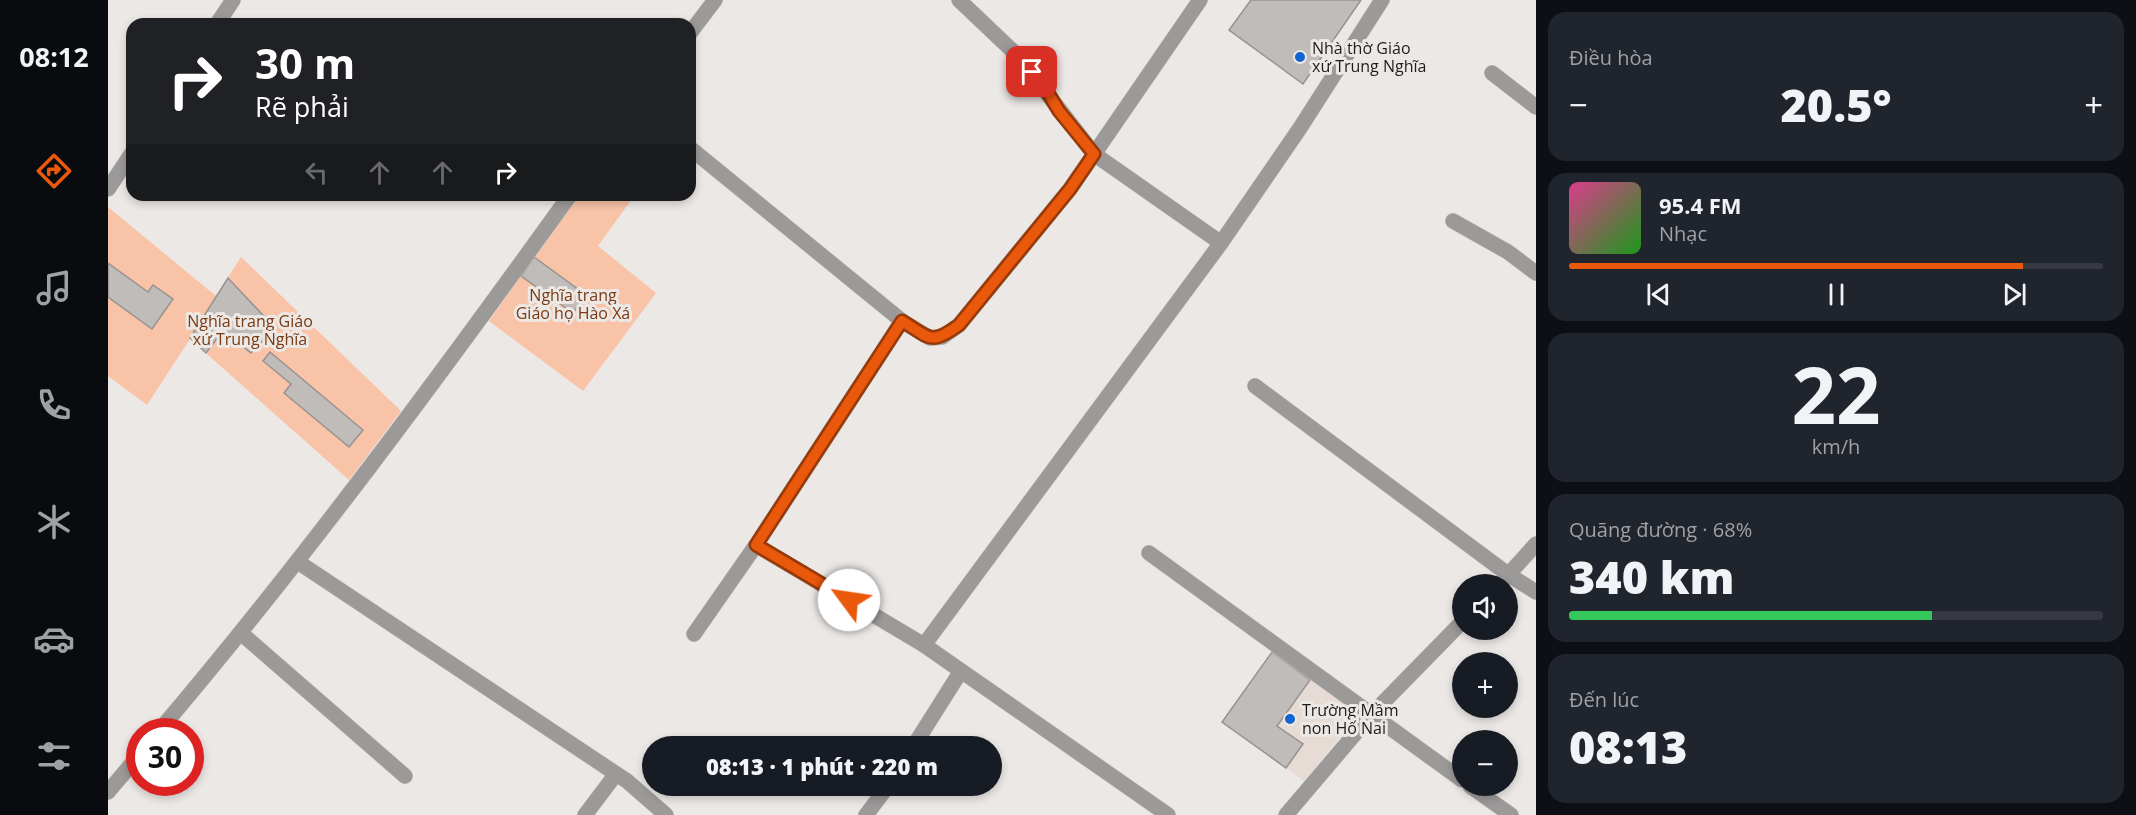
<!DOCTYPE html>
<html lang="vi">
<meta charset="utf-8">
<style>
body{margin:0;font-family:"Open Sans",sans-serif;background:#20242c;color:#f1f3f6;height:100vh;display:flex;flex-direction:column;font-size:22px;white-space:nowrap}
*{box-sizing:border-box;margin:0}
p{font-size:20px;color:#9ea1a6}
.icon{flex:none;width:33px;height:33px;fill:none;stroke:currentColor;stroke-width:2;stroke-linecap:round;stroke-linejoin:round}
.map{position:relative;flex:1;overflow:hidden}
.side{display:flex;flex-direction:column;gap:12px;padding:12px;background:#0d0f14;width:600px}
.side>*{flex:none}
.guide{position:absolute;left:18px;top:18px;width:570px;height:183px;border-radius:18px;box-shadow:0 3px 9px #0003;background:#202124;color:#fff;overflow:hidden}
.controls{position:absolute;left:1344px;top:574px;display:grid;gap:12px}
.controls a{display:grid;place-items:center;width:66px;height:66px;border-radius:50%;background:#171b24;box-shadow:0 3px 9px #0003;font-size:30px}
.speed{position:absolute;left:18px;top:718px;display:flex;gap:12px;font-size:30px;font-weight:700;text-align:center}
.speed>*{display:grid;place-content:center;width:78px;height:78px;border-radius:50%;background:#171b24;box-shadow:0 3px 9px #0003;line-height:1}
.speed .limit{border:9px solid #d22;background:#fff;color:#111}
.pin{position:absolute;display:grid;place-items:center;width:51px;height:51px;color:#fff;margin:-26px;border-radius:12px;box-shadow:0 3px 9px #0006}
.me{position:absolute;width:66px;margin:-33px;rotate:301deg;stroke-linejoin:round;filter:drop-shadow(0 0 4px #0008)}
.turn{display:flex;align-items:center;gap:21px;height:126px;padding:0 30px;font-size:27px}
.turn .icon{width:78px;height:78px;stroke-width:2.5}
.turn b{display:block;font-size:42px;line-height:51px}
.lanes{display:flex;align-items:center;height:57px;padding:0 30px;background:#0003;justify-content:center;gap:30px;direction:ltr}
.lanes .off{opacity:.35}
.big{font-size:45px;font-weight:800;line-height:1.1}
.side .widget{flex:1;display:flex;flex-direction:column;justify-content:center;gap:9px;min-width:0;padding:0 21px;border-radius:18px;background:#20242c}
.side .dial{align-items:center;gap:0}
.dial b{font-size:78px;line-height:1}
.song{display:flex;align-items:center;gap:18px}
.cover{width:72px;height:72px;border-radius:9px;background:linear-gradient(135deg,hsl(330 70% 55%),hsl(120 70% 35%))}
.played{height:6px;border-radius:3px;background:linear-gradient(90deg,#ea580c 85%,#363941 85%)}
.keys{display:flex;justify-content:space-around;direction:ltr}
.heat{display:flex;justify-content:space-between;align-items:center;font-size:33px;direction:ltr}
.charge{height:9px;border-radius:4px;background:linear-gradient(90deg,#34c759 68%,#363941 0)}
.trip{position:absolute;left:534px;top:736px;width:360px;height:60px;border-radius:30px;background:#171b24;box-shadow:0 3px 9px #0003;font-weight:800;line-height:60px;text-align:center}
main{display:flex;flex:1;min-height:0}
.menu{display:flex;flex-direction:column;width:108px;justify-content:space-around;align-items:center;background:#090b0e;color:#9ea1a6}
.menu .icon{width:42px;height:42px}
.menu .selected{color:#ea580c}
.menu b{font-size:27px;color:#f1f3f6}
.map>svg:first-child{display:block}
.built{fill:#e7dbd5}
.green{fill:#f9c3a8}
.building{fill:#c0bcba;stroke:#979290;stroke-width:1.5}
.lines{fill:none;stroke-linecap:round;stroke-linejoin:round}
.minor-casing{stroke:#c7c3c1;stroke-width:16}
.minor{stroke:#9c9a99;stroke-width:15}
.route-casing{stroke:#983908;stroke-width:15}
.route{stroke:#ea580c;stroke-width:10}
.poi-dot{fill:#1265ce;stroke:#ece8e5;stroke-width:2}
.labels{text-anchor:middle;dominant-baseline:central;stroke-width:6;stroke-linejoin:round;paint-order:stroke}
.poi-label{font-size:16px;fill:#1f1d1c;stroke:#ece8e5;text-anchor:start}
.park-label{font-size:16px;fill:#7a3a13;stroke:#ece8e5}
</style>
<main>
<nav class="menu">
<b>08:12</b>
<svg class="icon selected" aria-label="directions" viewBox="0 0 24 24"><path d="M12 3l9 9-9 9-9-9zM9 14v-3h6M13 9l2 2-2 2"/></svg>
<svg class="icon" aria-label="music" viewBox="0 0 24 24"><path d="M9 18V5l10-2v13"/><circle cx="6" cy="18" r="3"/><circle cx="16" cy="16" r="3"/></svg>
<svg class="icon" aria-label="phone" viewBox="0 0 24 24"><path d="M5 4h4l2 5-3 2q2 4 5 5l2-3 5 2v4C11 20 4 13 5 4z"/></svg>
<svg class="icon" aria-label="climate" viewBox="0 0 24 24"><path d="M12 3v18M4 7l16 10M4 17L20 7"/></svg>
<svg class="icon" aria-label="car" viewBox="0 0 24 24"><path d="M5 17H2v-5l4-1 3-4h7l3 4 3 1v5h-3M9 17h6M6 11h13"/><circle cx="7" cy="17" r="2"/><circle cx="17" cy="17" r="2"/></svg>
<svg class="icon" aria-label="filters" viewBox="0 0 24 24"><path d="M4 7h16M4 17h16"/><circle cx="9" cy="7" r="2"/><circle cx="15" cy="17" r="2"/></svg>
</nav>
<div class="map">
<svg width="1428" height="815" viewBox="0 0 1428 815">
<rect width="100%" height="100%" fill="#ece8e5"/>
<path class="built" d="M 1164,652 L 1250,715 L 1196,781 L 1114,722 Z"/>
<g class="green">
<path d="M 470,195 L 519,195 L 524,199 L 490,246 L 548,293 L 475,391 L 381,321 Z"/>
<path d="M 0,207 L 108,296 L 133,257 L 293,411 L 241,480 L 82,339 L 39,405 L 0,376 Z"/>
</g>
<g class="building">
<path d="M 1143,0 L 1253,0 L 1195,84 L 1121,30 Z"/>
<path d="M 426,257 L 478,295 L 465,313 L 413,276 Z"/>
<path d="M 0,263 L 40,292 L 45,285 L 65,299 L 44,329 L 0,297 Z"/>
<path d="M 120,278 L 167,328 L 143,353 L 115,331 L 98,353 L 82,338 Z"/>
<path d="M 162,352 L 255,430 L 241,447 L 176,393 L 183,384 L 155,361 Z"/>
<path d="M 1164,652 L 1202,680 L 1169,726 L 1195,744 L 1178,768 L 1114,722 Z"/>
</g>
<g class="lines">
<defs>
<g id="minor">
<path d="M 851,0 L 910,56 L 986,154 L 1113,243"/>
<path d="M 109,24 L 125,0"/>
<path d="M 582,33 L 607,0"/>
<path d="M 1384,73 L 1428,107"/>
<path d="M 582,148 L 794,321 L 822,338 L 834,337 L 851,325 L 962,189 L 1092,0"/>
<path d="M 0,189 L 24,153"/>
<path d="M 1345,221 L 1400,252 L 1428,273"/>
<path d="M 1147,386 L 1401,575 L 1428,592"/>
<path d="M 648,545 L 816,645 L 1060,815"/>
<path d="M 1041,553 L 1354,780"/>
<path d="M 190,562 L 519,781 L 558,815"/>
<path d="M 1391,585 L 1428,544"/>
<path d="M 134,634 L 297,776"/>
<path d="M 586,634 L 648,545 L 794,321"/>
<path d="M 816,645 L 1113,243 L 1192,128 L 1274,0"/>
<path d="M 50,732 C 196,560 330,378 462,195"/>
<path d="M 805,747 L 853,671"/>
<path d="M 1362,786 L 1403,815"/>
<path d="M 0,792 L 32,754"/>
<path d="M 477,815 L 508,774"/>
<path d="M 758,815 L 780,786"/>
<path d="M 1178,815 L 1263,715 L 1354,622"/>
</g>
</defs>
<use href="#minor" class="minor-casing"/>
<use href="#minor" class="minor"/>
</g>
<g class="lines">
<defs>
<path id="route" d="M 741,600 L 648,545 L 794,321 C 822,338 822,346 851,325 L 962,189 L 986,154 L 951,111 L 937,88 L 924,72"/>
</defs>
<use href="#route" class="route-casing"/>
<use href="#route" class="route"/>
</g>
<g class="poi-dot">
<circle cx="1192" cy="57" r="6"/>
<circle cx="1182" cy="719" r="6"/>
</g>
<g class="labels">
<g class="poi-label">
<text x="1204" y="48">Nhà thờ Giáo<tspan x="1204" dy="18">xứ Trung Nghĩa</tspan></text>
<text x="1194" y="710">Trường Mầm<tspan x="1194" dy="18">non Hố Nai</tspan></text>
</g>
<g class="park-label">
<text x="465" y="295">Nghĩa trang<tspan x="465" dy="18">Giáo họ Hào Xá</tspan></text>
<text x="142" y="321">Nghĩa trang Giáo<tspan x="142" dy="18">xứ Trung Nghĩa</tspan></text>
</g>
</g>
</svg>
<div class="controls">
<a><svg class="icon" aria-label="sound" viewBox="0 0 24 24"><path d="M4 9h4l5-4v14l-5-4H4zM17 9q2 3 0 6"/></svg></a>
<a>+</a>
<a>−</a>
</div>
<div class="speed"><div class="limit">30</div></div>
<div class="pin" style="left:924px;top:72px;background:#d93025"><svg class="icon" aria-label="arrive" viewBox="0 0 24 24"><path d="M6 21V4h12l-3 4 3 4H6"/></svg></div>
<svg class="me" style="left:741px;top:600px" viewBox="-20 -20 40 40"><circle r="19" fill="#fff"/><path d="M0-13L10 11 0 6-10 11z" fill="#ea580c"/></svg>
<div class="trip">08:13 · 1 phút · 220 m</div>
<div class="guide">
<div class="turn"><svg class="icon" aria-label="right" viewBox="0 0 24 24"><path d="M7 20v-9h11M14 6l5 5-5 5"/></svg><div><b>30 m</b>Rẽ phải</div></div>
<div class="lanes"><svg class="icon off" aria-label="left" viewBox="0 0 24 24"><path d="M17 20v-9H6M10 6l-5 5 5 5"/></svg><svg class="icon off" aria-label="ahead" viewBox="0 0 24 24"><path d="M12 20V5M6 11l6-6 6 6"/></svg><svg class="icon off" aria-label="ahead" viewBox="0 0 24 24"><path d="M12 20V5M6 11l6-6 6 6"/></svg><svg class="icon" aria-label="right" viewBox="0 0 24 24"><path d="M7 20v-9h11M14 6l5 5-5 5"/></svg></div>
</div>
</div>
<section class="side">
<div class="widget"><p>Điều hòa</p>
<div class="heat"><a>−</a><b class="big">20.5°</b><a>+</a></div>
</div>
<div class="widget">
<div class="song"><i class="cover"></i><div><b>95.4 FM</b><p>Nhạc</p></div></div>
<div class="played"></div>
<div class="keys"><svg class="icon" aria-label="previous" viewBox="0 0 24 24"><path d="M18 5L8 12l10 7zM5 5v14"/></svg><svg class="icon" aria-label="pause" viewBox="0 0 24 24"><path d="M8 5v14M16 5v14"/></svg><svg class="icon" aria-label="next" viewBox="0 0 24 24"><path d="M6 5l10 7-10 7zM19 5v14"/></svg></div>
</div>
<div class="widget dial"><b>22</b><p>km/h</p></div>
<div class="widget"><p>Quãng đường · 68%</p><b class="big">340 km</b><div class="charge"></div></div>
<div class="widget"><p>Đến lúc</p><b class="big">08:13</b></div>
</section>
</main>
